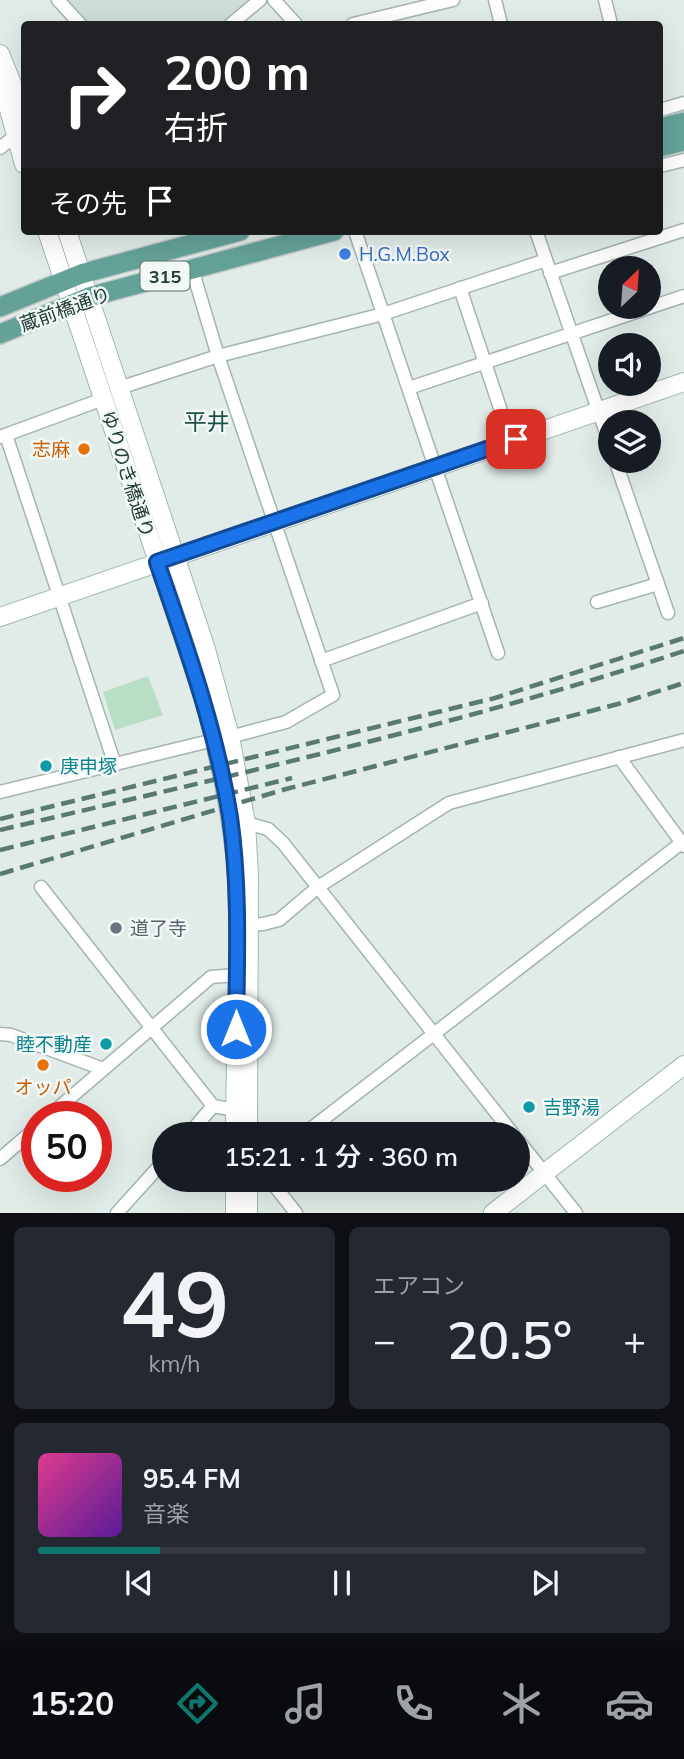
<!DOCTYPE html>
<html lang="ja">
<meta charset="utf-8">
<style>
body{margin:0;font-family:Mulish,"Noto Sans JP",sans-serif;background:#242831;color:#f1f3f6;height:100vh;display:flex;flex-direction:column;font-size:26px;white-space:nowrap}
*{box-sizing:border-box;margin:0}
p{font-size:23px;color:#9ea1a6}
.icon{flex:none;width:38px;height:38px;fill:none;stroke:currentColor;stroke-width:2;stroke-linecap:round;stroke-linejoin:round}
.map{position:relative;height:1213px;overflow:hidden}
.sheet{display:flex;flex-direction:column;gap:14px;padding:14px;background:#0d0f14;flex:1}
.sheet>*{flex:none}
.top-card{position:absolute;left:21px;top:21px;width:642px;height:214px;border-radius:7px;box-shadow:0 7px 28px #0002;background:#202124;color:#fff;overflow:hidden}
.needle{width:46px;rotate:25deg}
.tools{position:absolute;left:598px;top:256px;display:grid;gap:14px}
.tools a{display:grid;place-items:center;width:63px;height:63px;border-radius:50%;background:#171b24;box-shadow:0 7px 28px #0002;font-size:35px}
.speed{position:absolute;left:21px;top:1101px;display:flex;gap:14px;font-size:35px;font-weight:700;text-align:center}
.speed>*{display:grid;place-content:center;width:91px;height:91px;border-radius:50%;background:#171b24;box-shadow:0 7px 28px #0002;line-height:1}
.speed .limit{border:10px solid #d22;background:#fff;color:#111}
.pin{position:absolute;display:grid;place-items:center;width:60px;height:60px;color:#fff;margin:-30px;border-radius:14px;box-shadow:0 4px 10px #0006}
.me{position:absolute;width:77px;margin:-38px;rotate:0deg;stroke-linejoin:round;filter:drop-shadow(0 0 5px #0008)}
.turn{display:flex;align-items:center;gap:24px;height:147px;padding:0 28px;font-size:32px}
.turn .icon{width:91px;height:91px;stroke-width:2.5}
.turn b{display:block;font-size:49px;line-height:60px}
.then{display:flex;align-items:center;height:66px;padding:0 28px;background:#0003;gap:14px;font-size:26px}
.big{font-size:52px;font-weight:600;line-height:1.1}
.sheet .card{flex:1;display:flex;flex-direction:column;justify-content:center;gap:10px;min-width:0;padding:0 24px;border-radius:10px;background:#242831}
.sheet .dial{align-items:center;gap:0}
.dial b{font-size:91px;line-height:1}
.song{display:flex;align-items:center;gap:21px}
.cover{width:84px;height:84px;border-radius:10px;background:linear-gradient(135deg,hsl(330 70% 55%),hsl(270 70% 35%))}
.played{height:7px;border-radius:4px;background:linear-gradient(90deg,#0f766e 20%,#363941 20%)}
.keys{display:flex;justify-content:space-around;direction:ltr}
.heat{display:flex;justify-content:space-between;align-items:center;font-size:38px;direction:ltr}
.sheet .tiles{flex:1;display:grid;gap:14px;grid-template-columns:1fr 1fr}
.card:last-child{grid-column:span 2}
.trip{position:absolute;left:152px;top:1122px;width:378px;height:70px;border-radius:35px;background:#171b24;box-shadow:0 7px 28px #0002;font-weight:600;line-height:70px;text-align:center}
.menu{display:flex;height:112px;justify-content:space-around;align-items:center;background:#090b0e;color:#9ea1a6}
.menu .icon{width:49px;height:49px}
.menu .selected{color:#0f766e}
.menu b{font-size:32px;color:#f1f3f6}
.map>svg:first-child{display:block}
.built{fill:#cfdcd7}
.green{fill:#b9dec6}
.lines{fill:none;stroke-linecap:round;stroke-linejoin:round}
.street-casing{stroke:#a4b4b0;stroke-width:15}
.secondary-casing{stroke:#9fb8b1;stroke-width:20}
.primary-casing{stroke:#c1c9c7;stroke-width:22}
.street{stroke:#fff;stroke-width:12}
.secondary{stroke:#fff;stroke-width:18}
.primary{stroke:#64a298;stroke-width:19}
.rail{stroke:#5b7973;stroke-width:4.5;stroke-dasharray:14 7;stroke-linecap:butt}
.route-casing{stroke:#114b97;stroke-width:18}
.route{stroke:#1a73e8;stroke-width:12}
.shop-dot{fill:#3f7fe0;stroke:#f1f8f5;stroke-width:2.5}
.food-dot{fill:#e8710a;stroke:#f1f8f5;stroke-width:2.5}
.culture-dot{fill:#0f9aa8;stroke:#f1f8f5;stroke-width:2.5}
.worship-dot{fill:#6b7280;stroke:#f1f8f5;stroke-width:2.5}
.labels{text-anchor:middle;dominant-baseline:central;stroke-width:5;stroke-linejoin:round;paint-order:stroke}
.shield{fill:#f1f8f5;stroke:#5f7571;stroke-width:2}
.shield-label{font-size:18px;font-weight:bold;fill:#213d38}
.shop-label{font-size:19px;fill:#366cbe;stroke:#f1f8f5;text-anchor:start}
.street-label{font-size:19px;fill:#213d38;stroke:#f1f8f5}
.food-label{font-size:19px;fill:#c56008;stroke:#f1f8f5;text-anchor:end}
.culture-label{font-size:19px;fill:#0d838f;stroke:#f1f8f5;text-anchor:start}
.worship-label{font-size:19px;fill:#5b616d;stroke:#f1f8f5;text-anchor:start}
.quarter-label{font-size:23px;fill:#1c4f47;stroke:#f1f8f5}
</style>
<div class="map">
<svg width="684" height="1213" viewBox="0 0 684 1213">
<rect width="100%" height="100%" fill="#e1ece8"/>
<path class="built" d="M 67,0 L 251,0 L 222,24 L 89,24 Z"/>
<path class="green" d="M 148,676 L 163,715 L 115,730 L 103,692 Z"/>
<g class="lines">
<defs>
<g id="street">
<path d="M 58,0 L 80,24"/>
<path d="M 274,0 L 296,24"/>
<path d="M 495,0 L 501,24"/>
<path d="M 605,0 L 611,24"/>
<path d="M 231,24 L 260,0"/>
<path d="M 353,24 L 453,0"/>
<path d="M 660,110 L 684,103"/>
<path d="M 0,148 L 15,136"/>
<path d="M 660,166 L 684,160"/>
<path d="M 355,231 L 498,653"/>
<path d="M 536,231 L 611,447"/>
<path d="M 192,269 L 218,356 L 333,695 L 286,722 L 230,737"/>
<path d="M 550,273 L 684,230"/>
<path d="M 460,288 L 511,441"/>
<path d="M 119,388 L 218,356 L 383,314 L 546,260"/>
<path d="M 409,388 L 684,296"/>
<path d="M 6,435 L 115,765"/>
<path d="M 0,437 L 103,399"/>
<path d="M 615,460 L 668,613"/>
<path d="M 597,602 L 658,584"/>
<path d="M 321,661 L 482,603"/>
<path d="M 619,757 L 684,846"/>
<path d="M 0,792 L 214,740"/>
<path d="M 246,823 L 268,829 L 283,843 L 513,1134"/>
<path d="M 41,887 L 213,1106"/>
<path d="M 249,925 L 263,924 L 279,920 L 318,887 L 449,803 L 684,740"/>
<path d="M 0,1034 L 11,1035 L 103,1069"/>
<path d="M 49,1116 L 211,977 L 237,975"/>
<path d="M 189,1134 L 213,1106 L 235,1110"/>
<path d="M 304,1134 L 684,841"/>
<path d="M 518,1140 L 576,1213"/>
<path d="M 0,1159 L 37,1127"/>
<path d="M 270,1180 L 296,1213"/>
<path d="M 117,1213 L 164,1161"/>
</g>
<g id="secondary">
<path d="M 0,54 L 24,113"/>
<path d="M 0,77 L 24,164"/>
<path d="M 47,231 L 204,699 C 219,757 233,817 237,877 C 241,963 235,1049 235,1134"/>
<path d="M 67,231 L 205,646 L 230,737 L 246,823 L 249,875 L 248,1134"/>
<path d="M 0,617 L 684,382"/>
<path d="M 235,1180 L 235,1213"/>
<path d="M 248,1213 L 248,1180"/>
<path d="M 493,1213 L 684,1065"/>
</g>
<g id="primary">
<path d="M 660,128 L 684,122"/>
<path d="M 660,147 L 684,141"/>
<path d="M 0,307 L 81,274 L 240,231"/>
<path d="M 0,334 L 89,297 L 334,231"/>
</g>
</defs>
<use href="#street" class="street-casing"/>
<use href="#secondary" class="secondary-casing"/>
<use href="#primary" class="primary-casing"/>
<use href="#street" class="street"/>
<use href="#secondary" class="secondary"/>
<use href="#primary" class="primary"/>
<g class="rail">
<path d="M 0,819 L 495,698 L 684,638"/>
<path d="M 0,830 C 229,776 460,725 684,651"/>
<path d="M 0,850 L 292,778"/>
<path d="M 0,874 L 286,789 L 618,704 L 684,683"/>
</g>
</g>
<g class="lines">
<defs>
<path id="route" d="M 236,1029 C 237,958 240,887 230,817 C 216,729 186,646 157,562 L 516,439"/>
</defs>
<use href="#route" class="route-casing"/>
<use href="#route" class="route"/>
</g>
<circle class="shop-dot" cx="345" cy="254" r="7"/>
<g class="food-dot">
<circle cx="84" cy="449" r="7"/>
<circle cx="43" cy="1065" r="7"/>
</g>
<g class="culture-dot">
<circle cx="46" cy="766" r="7"/>
<circle cx="106" cy="1044" r="7"/>
<circle cx="529" cy="1107" r="7"/>
</g>
<circle class="worship-dot" cx="116" cy="928" r="7"/>
<g class="labels">
<rect class="shield" x="140.5" y="261.5" width="49" height="29" rx="5"/>
<g class="shield-label">
<text x="165" y="276">315</text>
</g>
<g class="shop-label">
<text x="359" y="254">H.G.M.Box</text>
</g>
<g class="street-label">
<text transform="translate(65 309) rotate(-20)">蔵前橋通り</text>
<text transform="translate(128 474) rotate(72)">ゆりのき橋通り</text>
</g>
<g class="food-label">
<text x="70" y="449">志麻</text>
<text x="43" y="1087" text-anchor="middle">オッパ</text>
</g>
<g class="culture-label">
<text x="60" y="766">庚申塚</text>
<text x="92" y="1044" text-anchor="end">睦不動産</text>
<text x="543" y="1107">吉野湯</text>
</g>
<g class="worship-label">
<text x="130" y="928">道了寺</text>
</g>
<g class="quarter-label">
<text x="207" y="421">平井</text>
</g>
</g>
</svg>
<div class="tools">
<a><svg class="needle" viewBox="-14 -14 28 28"><path d="M0-13l5 13h-10z" fill="#e53935"/><path d="M0 13l5-13h-10z" fill="#9ea1a6"/></svg></a>
<a><svg class="icon" aria-label="sound" viewBox="0 0 24 24"><path d="M4 9h4l5-4v14l-5-4H4zM17 9q2 3 0 6"/></svg></a>
<a><svg class="icon" aria-label="layers" viewBox="0 0 24 24"><path d="M12 4l9 5-9 5-9-5zM3 14l9 5 9-5"/></svg></a>
</div>
<div class="speed"><div class="limit">50</div></div>
<div class="pin" style="left:516px;top:439px;background:#d93025"><svg class="icon" aria-label="arrive" viewBox="0 0 24 24"><path d="M6 21V4h12l-3 4 3 4H6"/></svg></div>
<svg class="me" style="left:236px;top:1029px" viewBox="-20 -20 40 40"><circle r="17" fill="#1a73e8" stroke="#fff" stroke-width="3"/><path d="M0-11L8 9 0 5-8 9z" fill="#fff"/></svg>
<div class="trip">15:21 · 1 分 · 360 m</div>
<div class="top-card">
<div class="turn"><svg class="icon" aria-label="right" viewBox="0 0 24 24"><path d="M7 20v-9h11M14 6l5 5-5 5"/></svg><div><b>200 m</b>右折</div></div>
<div class="then">その先<svg class="icon" aria-label="arrive" viewBox="0 0 24 24"><path d="M6 21V4h12l-3 4 3 4H6"/></svg></div>
</div>
</div>
<section class="sheet">
<div class="tiles">
<div class="card dial"><b>49</b><p>km/h</p></div>
<div class="card"><p>エアコン</p>
<div class="heat"><a>−</a><b class="big">20.5°</b><a>+</a></div>
</div>
<div class="card">
<div class="song"><i class="cover"></i><div><b>95.4 FM</b><p>音楽</p></div></div>
<div class="played"></div>
<div class="keys"><svg class="icon" aria-label="previous" viewBox="0 0 24 24"><path d="M18 5L8 12l10 7zM5 5v14"/></svg><svg class="icon" aria-label="pause" viewBox="0 0 24 24"><path d="M8 5v14M16 5v14"/></svg><svg class="icon" aria-label="next" viewBox="0 0 24 24"><path d="M6 5l10 7-10 7zM19 5v14"/></svg></div>
</div>
</div>
</section>
<nav class="menu">
<b>15:20</b>
<svg class="icon selected" aria-label="directions" viewBox="0 0 24 24"><path d="M12 3l9 9-9 9-9-9zM9 14v-3h6M13 9l2 2-2 2"/></svg>
<svg class="icon" aria-label="music" viewBox="0 0 24 24"><path d="M9 18V5l10-2v13"/><circle cx="6" cy="18" r="3"/><circle cx="16" cy="16" r="3"/></svg>
<svg class="icon" aria-label="phone" viewBox="0 0 24 24"><path d="M5 4h4l2 5-3 2q2 4 5 5l2-3 5 2v4C11 20 4 13 5 4z"/></svg>
<svg class="icon" aria-label="climate" viewBox="0 0 24 24"><path d="M12 3v18M4 7l16 10M4 17L20 7"/></svg>
<svg class="icon" aria-label="car" viewBox="0 0 24 24"><path d="M5 17H2v-5l4-1 3-4h7l3 4 3 1v5h-3M9 17h6M6 11h13"/><circle cx="7" cy="17" r="2"/><circle cx="17" cy="17" r="2"/></svg>
</nav>
